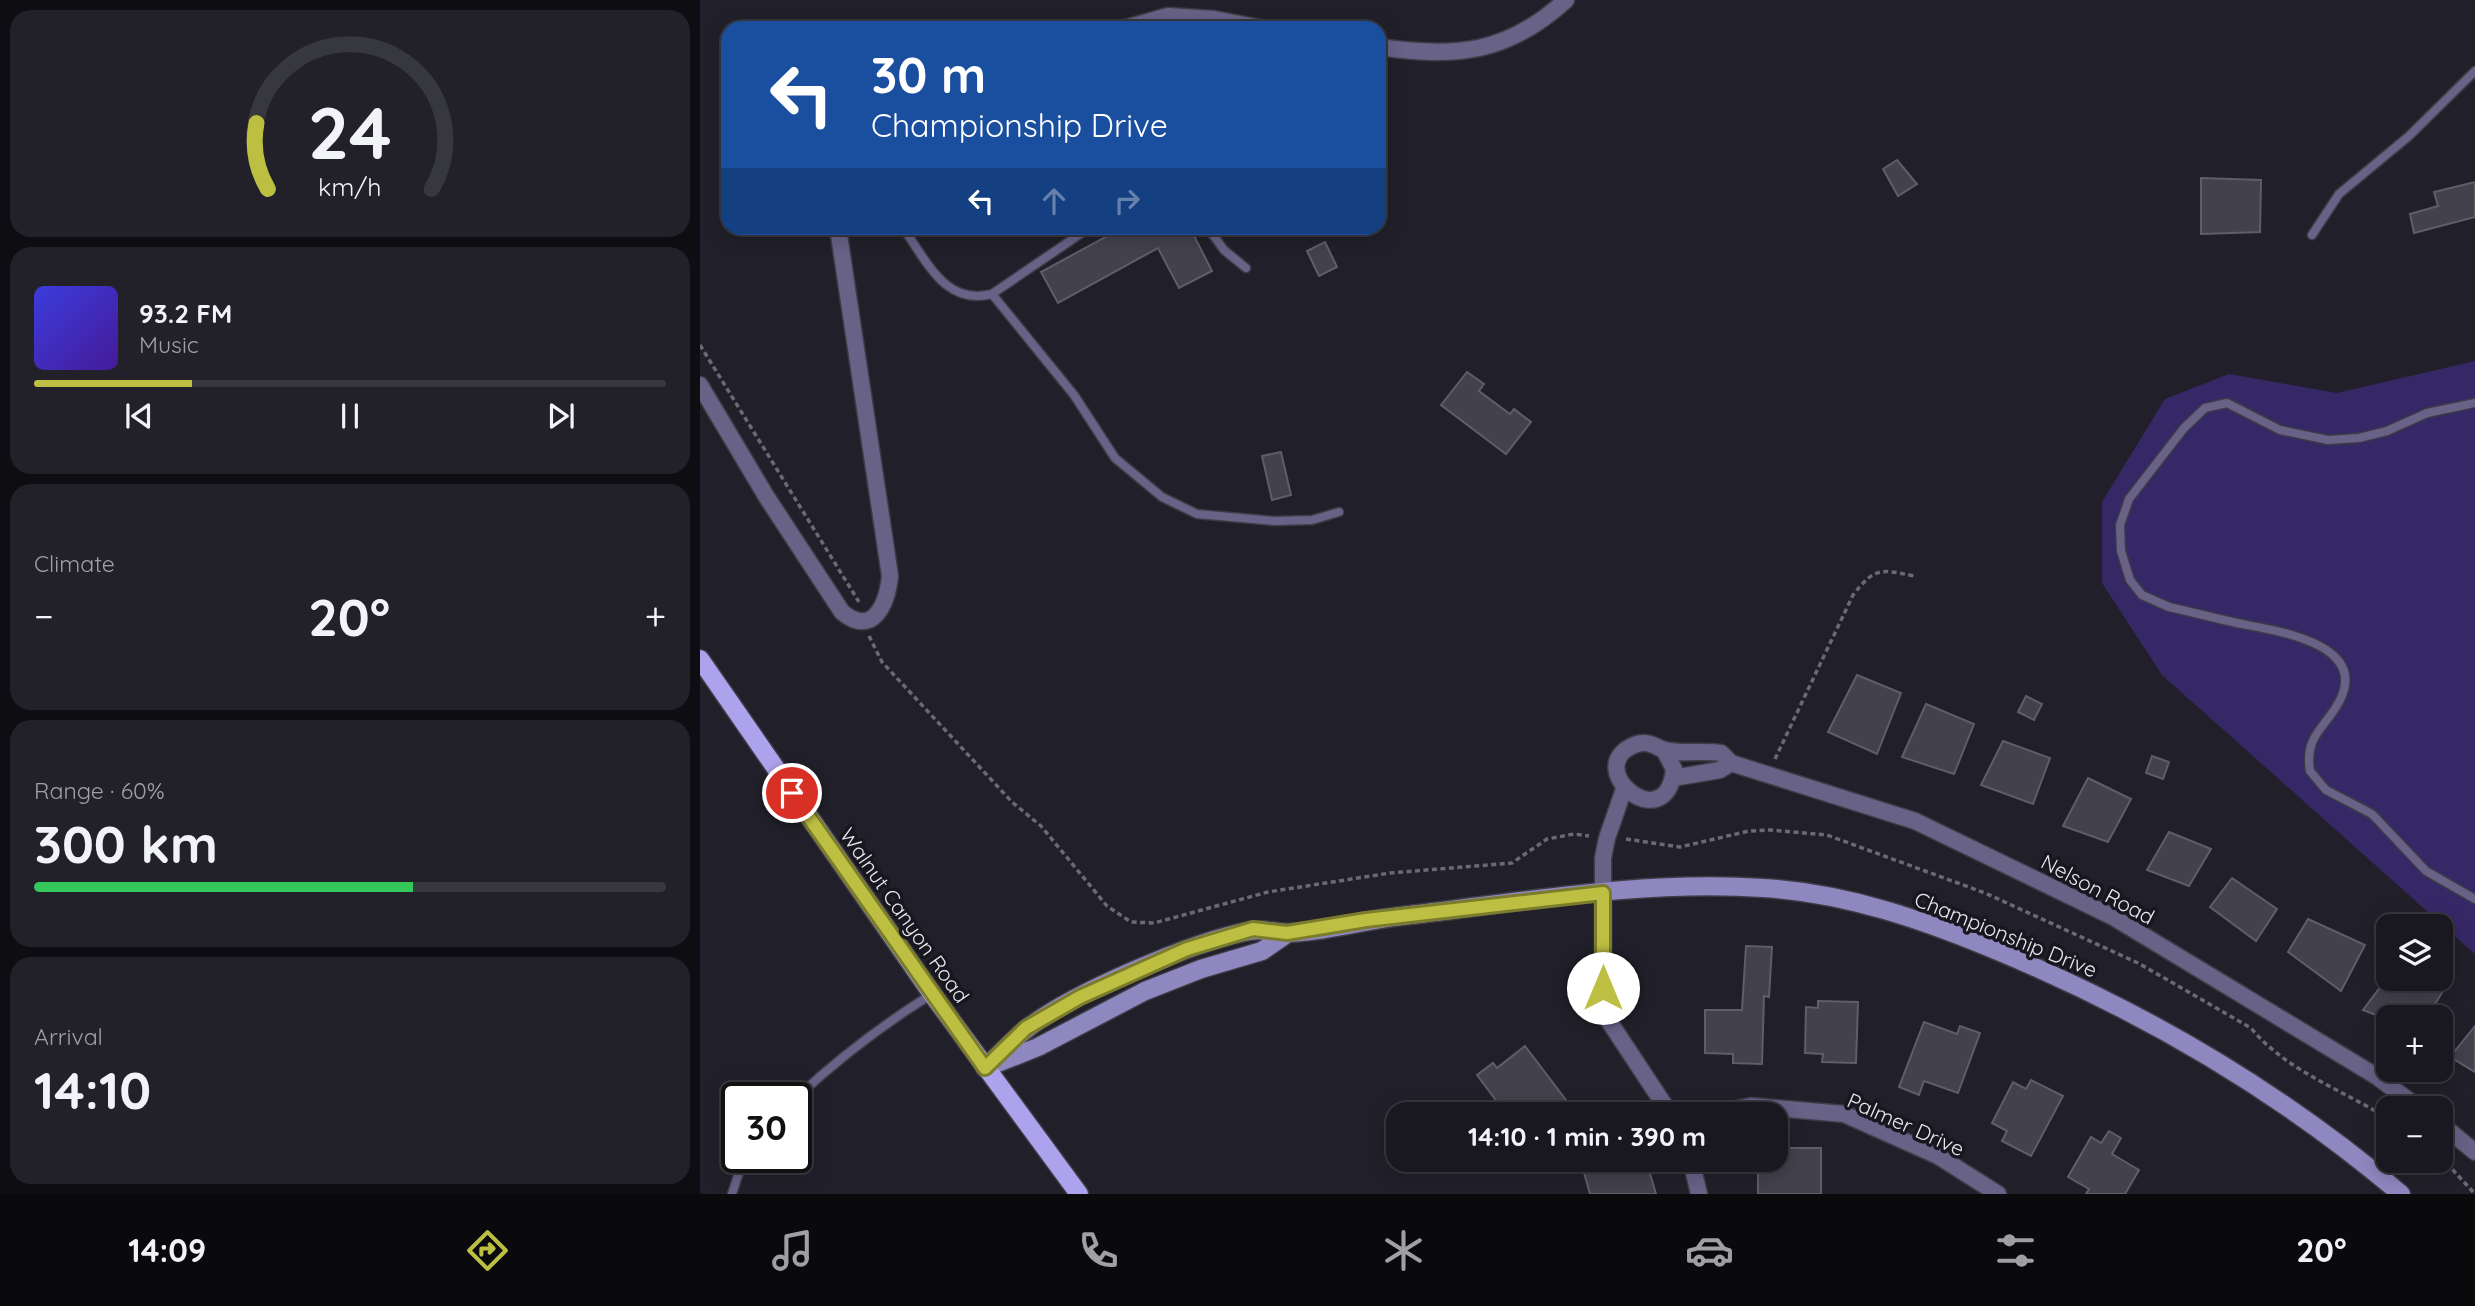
<!DOCTYPE html>
<meta charset="utf-8">
<style>
body{margin:0;font-family:Quicksand,sans-serif;background:#222129;color:#f1f3f6;height:100vh;display:flex;flex-direction:column;font-size:26px;white-space:nowrap}
*{box-sizing:border-box;margin:0}
p{font-size:23px;color:#9fa0a5}
.icon{flex:none;width:38px;height:38px;fill:none;stroke:currentColor;stroke-width:2;stroke-linecap:round;stroke-linejoin:round}
.map{position:relative;flex:1;overflow:hidden}
.panel{display:flex;flex-direction:column;gap:10px;padding:10px;background:#0e0d12;width:700px}
.panel>*{flex:none}
.guide{position:absolute;left:21px;top:21px;width:665px;height:214px;border-radius:21px;box-shadow:0 4px 18px #0003,0 0 0 2px #37373e;background:#1a4fa0;color:#fff;overflow:hidden}
.tools{position:absolute;left:1676px;top:914px;display:grid;gap:14px}
.tools a{display:grid;place-items:center;width:77px;height:77px;border-radius:14px;background:#191820;box-shadow:0 4px 18px #0003,0 0 0 2px #37373e;font-size:35px}
.speed{position:absolute;left:21px;top:1082px;display:flex;gap:14px;font-size:35px;font-weight:700;text-align:center}
.speed>*{display:grid;place-content:center;width:91px;height:91px;border-radius:50%;background:#191820;box-shadow:0 4px 18px #0003,0 0 0 2px #37373e;line-height:1}
.speed .limit{border:4px solid #111;border-radius:10px;background:#fff;color:#111}
.pin{position:absolute;display:grid;place-items:center;width:60px;height:60px;color:#fff;margin:-30px;border:4px solid #fff;border-radius:50%;box-shadow:0 2px 7px #0007}
.me{position:absolute;width:77px;margin:-38px;rotate:0deg;stroke-linejoin:round;filter:drop-shadow(0 0 5px #0008)}
.turn{display:flex;align-items:center;gap:24px;height:147px;padding:0 35px;font-size:32px}
.turn .icon{width:91px;height:91px;stroke-width:2.5}
.turn b{display:block;font-size:49px;line-height:60px}
.lanes{display:flex;align-items:center;height:66px;padding:0 35px;background:#0003;justify-content:center;gap:35px;direction:ltr}
.lanes .off{opacity:.35}
.big{font-size:52px;font-weight:700;line-height:1.1}
.panel .card{flex:1;display:flex;flex-direction:column;justify-content:center;gap:10px;min-width:0;padding:0 24px;border-radius:21px;background:#222129}
.panel .dial{align-items:center;gap:0}
.dial svg{height:182px;overflow:visible;fill:none;stroke:#37373e;stroke-width:7;stroke-linecap:round;text-anchor:middle}
.dial text{fill:#f1f3f6;stroke:none}
.song{display:flex;align-items:center;gap:21px}
.cover{width:84px;height:84px;border-radius:10px;background:linear-gradient(135deg,hsl(240 70% 55%),hsl(260 70% 35%))}
.played{height:7px;border-radius:4px;background:linear-gradient(90deg,#bdbf43 25%,#37373e 25%)}
.keys{display:flex;justify-content:space-around;direction:ltr}
.heat{display:flex;justify-content:space-between;align-items:center;font-size:38px;direction:ltr}
.charge{height:10px;border-radius:5px;background:linear-gradient(90deg,#34c759 60%,#37373e 0)}
.trip{position:absolute;left:686px;top:1102px;width:402px;height:70px;border-radius:21px;background:#191820;box-shadow:0 4px 18px #0003,0 0 0 2px #37373e;font-weight:700;line-height:70px;text-align:center}
.menu{display:flex;height:112px;justify-content:space-around;align-items:center;background:#0a0a0d;color:#9fa0a5}
.menu .icon{width:49px;height:49px}
.menu .on{color:#bdbf43}
.menu b{font-size:32px;color:#f1f3f6}
main{display:flex;flex:1;min-height:0}
.map>svg:first-child{display:block}
.green{fill:#362866}
.building{fill:#42414c;stroke:#5e5d69;stroke-width:2}
.lines{fill:none;stroke-linecap:round;stroke-linejoin:round}
.lane-casing{stroke:#3d3c46;stroke-width:11}
.street-casing{stroke:#3d3c46;stroke-width:19}
.secondary-casing{stroke:#3d3c46;stroke-width:21}
.primary-casing{stroke:#3d3c46;stroke-width:21}
.path{stroke:#6b6a73;stroke-width:3.5;stroke-dasharray:5 3.5;stroke-linecap:butt}
.lane{stroke:#676286;stroke-width:8}
.street{stroke:#676286;stroke-width:16}
.secondary{stroke:#8f87bf;stroke-width:18}
.primary{stroke:#ada3ec;stroke-width:18}
.route-casing{stroke:#7b7c2c;stroke-width:18}
.route{stroke:#bdbf43;stroke-width:12}
.labels{text-anchor:middle;dominant-baseline:central;stroke-width:7;stroke-linejoin:round;paint-order:stroke}
.street-label{font-size:21px;fill:#e9e8ef;stroke:#181720}
</style>
<main>
<section class="panel">
<div class="card dial"><svg viewBox="0 0 100 80">
<path d="M14 69A42 42 0 1 1 86 69"/>
<path d="M14 69A42 42 0 0 1 9 40" stroke="#bdbf43"/>
<text x="50" y="56" font-size="32" font-weight="700">24</text>
<text x="50" y="72" font-size="11">km/h</text>
</svg></div>
<div class="card">
<div class="song"><i class="cover"></i><div><b>93.2 FM</b><p>Music</p></div></div>
<div class="played"></div>
<div class="keys"><svg class="icon" aria-label="previous" viewBox="0 0 24 24"><path d="M18 5L8 12l10 7zM5 5v14"/></svg><svg class="icon" aria-label="pause" viewBox="0 0 24 24"><path d="M8 5v14M16 5v14"/></svg><svg class="icon" aria-label="next" viewBox="0 0 24 24"><path d="M6 5l10 7-10 7zM19 5v14"/></svg></div>
</div>
<div class="card"><p>Climate</p>
<div class="heat"><a>−</a><b class="big">20°</b><a>+</a></div>
</div>
<div class="card"><p>Range · 60%</p><b class="big">300 km</b><div class="charge"></div></div>
<div class="card"><p>Arrival</p><b class="big">14:10</b></div>
</section>
<div class="map">
<svg width="1775" height="1194" viewBox="0 0 1775 1194">
<rect width="100%" height="100%" fill="#21202a"/>
<path class="green" d="M 1775,361 L 1775,954 L 1462,675 L 1402,583 L 1402,502 L 1465,399 L 1529,374 L 1637,393 Z"/>
<g class="building">
<path d="M 1197,160 L 1217,184 L 1198,196 L 1183,169 Z"/>
<path d="M 1501,178 L 1561,180 L 1560,232 L 1501,234 Z"/>
<path d="M 1775,182 L 1775,217 L 1714,233 L 1710,214 L 1738,206 L 1734,192 Z"/>
<path d="M 422,228 L 490,228 L 512,271 L 479,288 L 458,248 L 358,303 L 341,272 Z"/>
<path d="M 625,242 L 637,267 L 619,276 L 607,251 Z"/>
<path d="M 767,372 L 784,384 L 779,391 L 810,414 L 814,409 L 831,422 L 806,454 L 741,405 Z"/>
<path d="M 581,452 L 591,495 L 572,500 L 562,456 Z"/>
<path d="M 1157,675 L 1201,693 L 1177,754 L 1128,732 Z"/>
<path d="M 1326,696 L 1342,704 L 1334,720 L 1318,712 Z"/>
<path d="M 1226,704 L 1274,724 L 1254,774 L 1202,757 Z"/>
<path d="M 1303,741 L 1350,758 L 1333,804 L 1281,785 Z"/>
<path d="M 1452,756 L 1469,762 L 1463,779 L 1446,773 Z"/>
<path d="M 1388,778 L 1431,799 L 1408,842 L 1363,826 Z"/>
<path d="M 1469,832 L 1511,849 L 1489,886 L 1447,870 Z"/>
<path d="M 1532,878 L 1577,909 L 1556,941 L 1510,907 Z"/>
<path d="M 1608,919 L 1665,945 L 1641,991 L 1588,952 Z"/>
<path d="M 1046,946 L 1072,947 L 1069,997 L 1064,996 L 1062,1064 L 1033,1063 L 1033,1054 L 1005,1053 L 1005,1010 L 1042,1010 Z"/>
<path d="M 1687,978 L 1739,978 L 1748,983 L 1727,1017 L 1689,1017 L 1689,1020 L 1663,1010 Z"/>
<path d="M 1118,1001 L 1158,1002 L 1156,1063 L 1122,1062 L 1123,1054 L 1105,1053 L 1106,1007 L 1118,1008 Z"/>
<path d="M 1224,1022 L 1257,1034 L 1260,1026 L 1280,1033 L 1258,1093 L 1224,1081 L 1219,1095 L 1199,1087 Z"/>
<path d="M 1775,1026 L 1775,1072 L 1750,1057 Z"/>
<path d="M 825,1046 L 866,1100 L 850,1112 L 842,1101 L 823,1115 L 807,1115 L 777,1075 L 793,1063 L 797,1068 Z"/>
<path d="M 1331,1080 L 1363,1096 L 1331,1156 L 1302,1141 L 1307,1131 L 1292,1123 L 1313,1082 L 1326,1089 Z"/>
<path d="M 1409,1131 L 1421,1138 L 1412,1154 L 1439,1170 L 1425,1194 L 1386,1194 L 1389,1189 L 1368,1177 L 1391,1137 L 1401,1143 Z"/>
<path d="M 1076,1148 L 1121,1148 L 1121,1194 L 1058,1194 L 1058,1160 L 1076,1160 Z"/>
<path d="M 916,1160 L 946,1160 L 956,1194 L 890,1194 L 883,1169 Z"/>
</g>
<g class="lines">
<defs>
<g id="lane">
<path d="M 203,228 C 227,261 245,306 292,294 L 389,228"/>
<path d="M 508,228 L 524,250 L 546,268"/>
<path d="M 1612,235 L 1639,194 L 1709,136 L 1775,71"/>
<path d="M 292,294 L 374,395 L 415,458 L 462,497 L 497,514 L 574,521 L 612,520 L 639,512"/>
<path d="M 1775,403 L 1727,413 L 1687,431 L 1659,438 L 1628,440 L 1580,430 L 1527,403 L 1505,408 L 1484,428 L 1429,499 L 1420,525 L 1421,551 L 1430,580 L 1442,595 L 1469,607 C 1492,612 1514,618 1537,623 C 1571,630 1669,642 1640,700 C 1626,728 1604,735 1610,771 L 1626,790 L 1672,814 L 1726,871 L 1775,899"/>
<path d="M 96,1098 C 139,1058 182,1025 232,994"/>
<path d="M 32,1194 L 44,1157"/>
</g>
<g id="street">
<path d="M 426,28 L 468,16 L 514,19 L 561,28"/>
<path d="M 679,47 C 756,58 807,54 866,0"/>
<path d="M 0,385 L 66,496 L 142,612 C 173,638 187,604 190,576 L 138,228"/>
<path d="M 964,750 L 974,769 C 966,842 877,765 937,744 C 947,741 953,745 962,749 C 978,755 1004,750 1021,753 L 1031,763 L 1215,821 L 1413,917 L 1676,1076 L 1719,1108"/>
<path d="M 973,778 L 1020,770 L 1031,763"/>
<path d="M 924,789 L 907,838 L 903,858 L 903,1012 L 971,1115"/>
<path d="M 1008,1115 L 1051,1106 L 1144,1114 L 1238,1156 L 1298,1194"/>
<path d="M 1741,1124 L 1775,1152"/>
<path d="M 991,1160 L 999,1194"/>
</g>
<path id="secondary" d="M 588,933 L 562,951 L 501,969 L 445,991 L 338,1047 L 285,1068 C 298,1056 311,1042 324,1031 C 369,994 492,942 549,931 C 561,928 574,933 587,933 C 625,932 664,920 702,916 C 820,902 943,880 1063,888 C 1146,893 1224,920 1300,952 C 1444,1012 1582,1093 1701,1194"/>
<path id="primary" d="M 0,659 L 232,994 L 379,1194"/>
</defs>
<use href="#lane" class="lane-casing"/>
<use href="#street" class="street-casing"/>
<use href="#secondary" class="secondary-casing"/>
<use href="#primary" class="primary-casing"/>
<g class="path">
<path d="M 0,345 L 159,602"/>
<path d="M 169,636 L 182,662 L 312,802 L 341,826 L 407,906 L 431,922 L 454,923 L 568,892 L 690,873 L 812,863 L 847,839 L 874,834 L 889,836"/>
<path d="M 1075,759 L 1153,595 C 1175,567 1180,569 1214,576"/>
<path d="M 926,839 L 980,847 L 1049,831 L 1070,830 L 1127,835 L 1285,893 L 1438,963 L 1551,1028 C 1585,1070 1644,1091 1689,1119"/>
<path d="M 1741,1157 L 1775,1194"/>
</g>
<use href="#lane" class="lane"/>
<use href="#street" class="street"/>
<use href="#secondary" class="secondary"/>
<use href="#primary" class="primary"/>
</g>
<g class="lines">
<defs>
<path id="route" d="M 92,793 L 285,1068 L 326,1028 L 380,997 L 487,949 L 553,929 L 587,933 L 666,920 L 903,893 L 903,988"/>
</defs>
<use href="#route" class="route-casing"/>
<use href="#route" class="route"/>
</g>
<g class="labels">
<g class="street-label">
<text transform="translate(1398 889) rotate(28)">Nelson Road</text>
<text transform="translate(205 915) rotate(55)">Walnut Canyon Road</text>
<text transform="translate(1306 934) rotate(22)">Championship Drive</text>
<text transform="translate(1206 1124) rotate(24)">Palmer Drive</text>
</g>
</g>
</svg>
<div class="tools">
<a><svg class="icon" aria-label="layers" viewBox="0 0 24 24"><path d="M12 4l9 5-9 5-9-5zM3 14l9 5 9-5"/></svg></a>
<a>+</a>
<a>−</a>
</div>
<div class="speed"><div class="limit">30</div></div>
<div class="pin" style="left:92px;top:793px;background:#d93025"><svg class="icon" aria-label="arrive" viewBox="0 0 24 24"><path d="M6 21V4h12l-3 4 3 4H6"/></svg></div>
<svg class="me" style="left:903px;top:988px" viewBox="-20 -20 40 40"><circle r="19" fill="#fff"/><path d="M0-13L10 11 0 6-10 11z" fill="#bdbf43"/></svg>
<div class="trip">14:10 · 1 min · 390 m</div>
<div class="guide">
<div class="turn"><svg class="icon" aria-label="left" viewBox="0 0 24 24"><path d="M17 20v-9H6M10 6l-5 5 5 5"/></svg><div><b>30 m</b>Championship Drive</div></div>
<div class="lanes"><svg class="icon" aria-label="left" viewBox="0 0 24 24"><path d="M17 20v-9H6M10 6l-5 5 5 5"/></svg><svg class="icon off" aria-label="ahead" viewBox="0 0 24 24"><path d="M12 20V5M6 11l6-6 6 6"/></svg><svg class="icon off" aria-label="right" viewBox="0 0 24 24"><path d="M7 20v-9h11M14 6l5 5-5 5"/></svg></div>
</div>
</div>
</main>
<nav class="menu">
<b>14:09</b>
<svg class="icon on" aria-label="directions" viewBox="0 0 24 24"><path d="M12 3l9 9-9 9-9-9zM9 14v-3h6M13 9l2 2-2 2"/></svg>
<svg class="icon" aria-label="music" viewBox="0 0 24 24"><path d="M9 18V5l10-2v13"/><circle cx="6" cy="18" r="3"/><circle cx="16" cy="16" r="3"/></svg>
<svg class="icon" aria-label="phone" viewBox="0 0 24 24"><path d="M5 4h4l2 5-3 2q2 4 5 5l2-3 5 2v4C11 20 4 13 5 4z"/></svg>
<svg class="icon" aria-label="climate" viewBox="0 0 24 24"><path d="M12 3v18M4 7l16 10M4 17L20 7"/></svg>
<svg class="icon" aria-label="car" viewBox="0 0 24 24"><path d="M5 17H2v-5l4-1 3-4h7l3 4 3 1v5h-3M9 17h6M6 11h13"/><circle cx="7" cy="17" r="2"/><circle cx="17" cy="17" r="2"/></svg>
<svg class="icon" aria-label="filters" viewBox="0 0 24 24"><path d="M4 7h16M4 17h16"/><circle cx="9" cy="7" r="2"/><circle cx="15" cy="17" r="2"/></svg>
<b>20°</b>
</nav>
